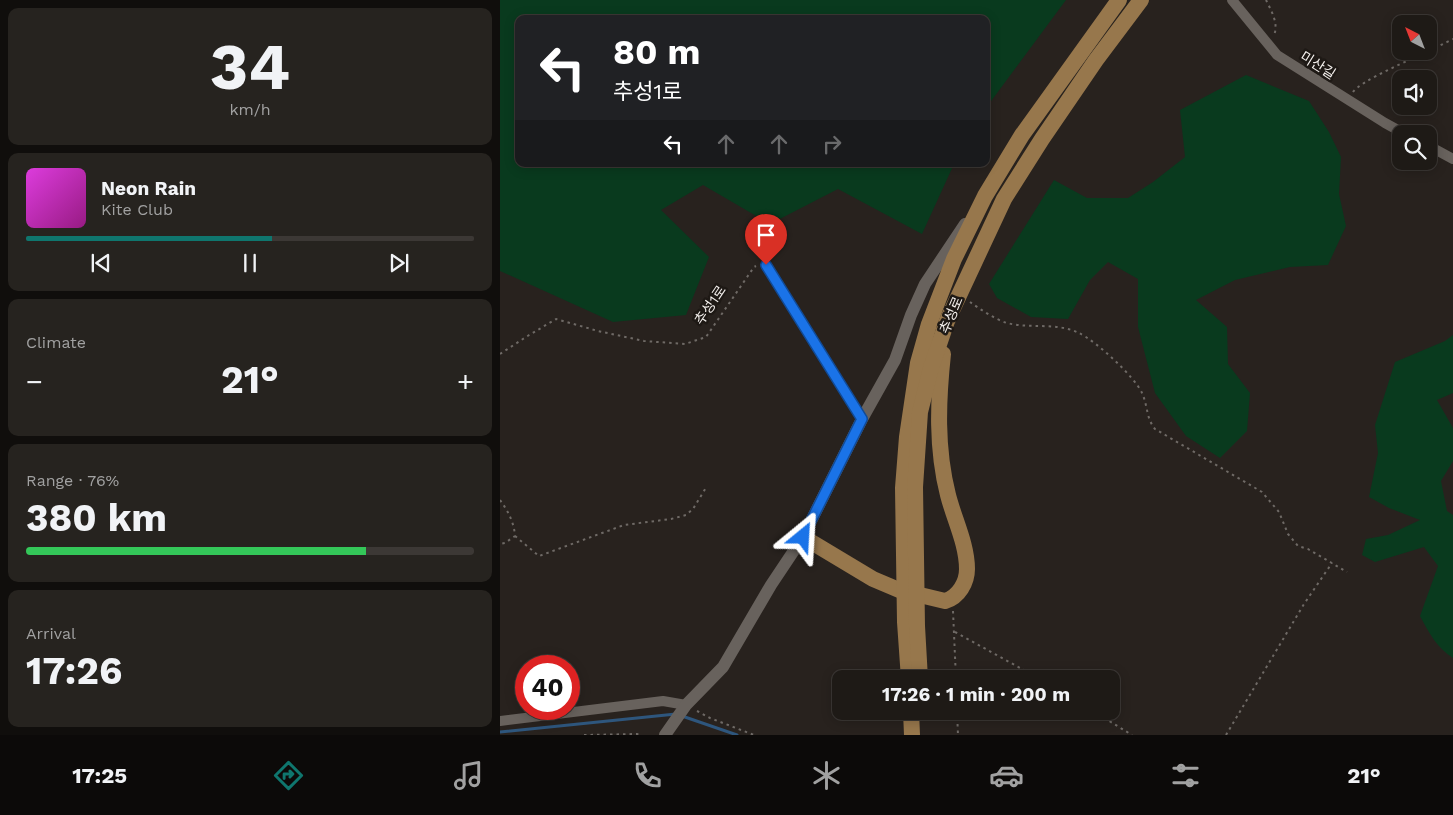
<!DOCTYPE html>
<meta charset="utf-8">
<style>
body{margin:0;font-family:"Work Sans","Noto Sans KR",sans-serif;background:#26231f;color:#f1f3f6;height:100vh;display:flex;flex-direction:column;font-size:19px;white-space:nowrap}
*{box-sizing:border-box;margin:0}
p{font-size:16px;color:#a1a1a1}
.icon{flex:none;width:28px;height:28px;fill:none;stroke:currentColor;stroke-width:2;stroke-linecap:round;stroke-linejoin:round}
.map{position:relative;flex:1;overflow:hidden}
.drawer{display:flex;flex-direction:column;gap:8px;padding:8px;background:#100e0c;width:500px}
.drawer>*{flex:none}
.top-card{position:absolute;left:15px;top:15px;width:475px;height:152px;border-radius:10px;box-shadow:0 2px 12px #0003,0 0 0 1px #3c3835;background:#202124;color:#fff;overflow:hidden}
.needle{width:32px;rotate:318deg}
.buttons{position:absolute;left:892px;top:15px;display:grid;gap:10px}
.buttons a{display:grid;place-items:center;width:45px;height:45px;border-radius:10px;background:#1e1a16;box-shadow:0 2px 12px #0003,0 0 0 1px #3c3835;font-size:25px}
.speed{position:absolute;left:15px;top:655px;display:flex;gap:10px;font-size:25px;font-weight:700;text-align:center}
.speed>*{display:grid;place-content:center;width:65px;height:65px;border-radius:50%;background:#1e1a16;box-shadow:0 2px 12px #0003,0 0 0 1px #3c3835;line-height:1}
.speed .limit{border:8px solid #d22;background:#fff;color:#111}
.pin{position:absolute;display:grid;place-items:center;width:42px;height:42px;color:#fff;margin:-51px -21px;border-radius:50% 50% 50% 0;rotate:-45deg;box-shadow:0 0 5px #0007}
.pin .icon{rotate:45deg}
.me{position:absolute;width:55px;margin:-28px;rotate:27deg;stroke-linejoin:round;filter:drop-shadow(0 0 4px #0008)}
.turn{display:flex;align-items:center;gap:18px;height:105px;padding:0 15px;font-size:22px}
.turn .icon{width:65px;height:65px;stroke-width:2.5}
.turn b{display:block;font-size:35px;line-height:42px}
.lanes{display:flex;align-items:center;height:48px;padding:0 15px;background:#0003;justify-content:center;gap:25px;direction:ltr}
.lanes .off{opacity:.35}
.big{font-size:38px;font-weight:700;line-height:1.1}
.drawer .widget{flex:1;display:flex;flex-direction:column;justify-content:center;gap:8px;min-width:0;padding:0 18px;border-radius:10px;background:#26231f}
.drawer .dial{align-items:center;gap:0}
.dial b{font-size:65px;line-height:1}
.song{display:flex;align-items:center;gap:15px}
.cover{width:60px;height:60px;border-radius:8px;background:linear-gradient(135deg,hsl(300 70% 55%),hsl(310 70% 35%))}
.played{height:5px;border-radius:2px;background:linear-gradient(90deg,#0f766e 55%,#3c3835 55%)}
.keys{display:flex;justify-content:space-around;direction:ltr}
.heat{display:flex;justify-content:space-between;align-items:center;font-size:28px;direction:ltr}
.charge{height:8px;border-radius:4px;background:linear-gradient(90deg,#34c759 76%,#3c3835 0)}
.trip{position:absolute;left:332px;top:670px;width:288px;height:50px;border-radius:10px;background:#1e1a16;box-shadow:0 2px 12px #0003,0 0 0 1px #3c3835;font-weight:700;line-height:50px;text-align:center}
.tabs{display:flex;height:80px;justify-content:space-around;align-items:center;background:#0c0a09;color:#a1a1a1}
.tabs .icon{width:35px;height:35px}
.tabs .active{color:#0f766e}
.tabs b{font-size:22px;color:#f1f3f6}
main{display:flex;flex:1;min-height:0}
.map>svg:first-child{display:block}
.green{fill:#093a1e}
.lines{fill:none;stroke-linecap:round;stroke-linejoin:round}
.stream{stroke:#2e567d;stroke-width:3}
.path{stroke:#6f6a66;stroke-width:2;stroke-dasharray:2.5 4;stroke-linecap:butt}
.minor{stroke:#68625d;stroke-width:10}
.tertiary{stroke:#68625d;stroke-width:12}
.primary{stroke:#97774c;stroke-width:16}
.route-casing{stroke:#114b97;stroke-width:12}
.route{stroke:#1a73e8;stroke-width:9}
.labels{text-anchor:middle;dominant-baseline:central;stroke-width:5;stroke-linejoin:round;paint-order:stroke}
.street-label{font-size:14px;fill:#f5f1ee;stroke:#1e1915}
</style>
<main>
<section class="drawer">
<div class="widget dial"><b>34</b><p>km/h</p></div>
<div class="widget">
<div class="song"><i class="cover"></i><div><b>Neon Rain</b><p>Kite Club</p></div></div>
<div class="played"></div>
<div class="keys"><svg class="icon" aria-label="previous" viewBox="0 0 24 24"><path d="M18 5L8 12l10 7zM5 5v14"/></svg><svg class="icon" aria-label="pause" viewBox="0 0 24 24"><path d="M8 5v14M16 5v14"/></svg><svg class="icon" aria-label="next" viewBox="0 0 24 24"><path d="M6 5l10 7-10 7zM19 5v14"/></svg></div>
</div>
<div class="widget"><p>Climate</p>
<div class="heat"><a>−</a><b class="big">21°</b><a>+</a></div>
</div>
<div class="widget"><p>Range · 76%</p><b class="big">380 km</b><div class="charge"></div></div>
<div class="widget"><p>Arrival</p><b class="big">17:26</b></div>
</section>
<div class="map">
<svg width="953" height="735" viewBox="0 0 953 735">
<rect width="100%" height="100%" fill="#28221e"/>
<g class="green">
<path d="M 0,0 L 566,0 L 486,108 L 486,19 L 19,19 L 19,164 L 454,164 L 422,234 L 338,189 L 270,224 L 203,185 L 161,210 L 209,257 L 186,315 L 113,322 L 0,271 Z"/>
<path d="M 746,75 L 809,101 L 829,132 L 841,157 L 839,194 L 846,226 L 828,265 L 790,267 L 735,280 L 696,300 L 727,327 L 728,364 L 750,393 L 747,431 L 720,458 L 686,436 L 655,393 L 638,327 L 638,279 L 608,262 L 590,280 L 568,319 L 531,317 L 497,298 L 489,284 L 554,180 L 587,198 L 628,198 L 653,182 L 685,157 L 680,110 Z"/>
<path d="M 953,335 L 953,393 L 937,400 L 953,428 L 953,461 L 941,481 L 947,511 L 953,515 L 953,658 C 937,648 929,633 920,616 L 938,566 L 924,547 L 875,562 L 862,555 L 866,539 L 888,535 L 920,520 L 889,508 L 869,497 L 878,453 L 875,425 L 895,362 L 945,341 Z"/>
</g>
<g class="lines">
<g class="stream">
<path d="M 182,716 L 237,735"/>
<path d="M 0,732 L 176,714"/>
</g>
<g class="path">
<path d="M 766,0 C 771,10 779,24 774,35"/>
<path d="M 929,51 L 953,39"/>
<path d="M 853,92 C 860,81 914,58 929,51"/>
<path d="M 470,302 C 480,309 494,319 507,323 C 530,329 557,322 579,333 C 596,341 635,377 642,393 C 648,406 646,418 655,429 L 762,492 L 779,512 L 788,534 L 798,546 L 808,549 L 847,572"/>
<path d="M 0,354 L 26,337 L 56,319 L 98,331 L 144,341 L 185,344 L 206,337 L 254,267 L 256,266"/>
<path d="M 0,500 C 8,511 14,522 15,536 L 5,543 L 0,544"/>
<path d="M 15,536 L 39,556 L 124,525 L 171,519 L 186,515 L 193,509 L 207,486"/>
<path d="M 453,611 L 456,679"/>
<path d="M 455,632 L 540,679"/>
<path d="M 197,711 L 210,718 L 254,735"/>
<path d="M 457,711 L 458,735"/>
<path d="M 593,711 L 632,735"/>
<path d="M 84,735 L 137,734 L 139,735"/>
<path d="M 726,735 L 804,604 L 832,563"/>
</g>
<g class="minor">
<path d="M 732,0 L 777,55 L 885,123 L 905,134"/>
<path d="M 929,146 L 953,159"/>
<path d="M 266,265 L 362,419"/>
<path d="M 0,721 L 163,701 L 186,705"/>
</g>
<path class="tertiary" d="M 165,735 L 186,705 L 223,667 L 271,585 L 303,537 L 362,419 L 395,360 L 411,315 L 425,284 L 465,224"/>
<g class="primary">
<path d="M 303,537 L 373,579 L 399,590 L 445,601 C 459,597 467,582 467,569 C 467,544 454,519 448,495 C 436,448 438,401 443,354"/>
<path d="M 409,679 L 405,622 L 403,488 L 407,437 L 418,363 L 429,324 L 454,259 L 485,196 L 522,135 L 619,0"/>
<path d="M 420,679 L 417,626 L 415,487 L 420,412 L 431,368 L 447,321 L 504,199 L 542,139 L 596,60 L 641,0"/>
<path d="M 411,711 L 412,735"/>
</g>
</g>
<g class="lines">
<defs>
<path id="route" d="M 266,265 L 362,419 L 303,537"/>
</defs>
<use href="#route" class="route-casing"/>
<use href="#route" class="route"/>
</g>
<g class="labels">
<g class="street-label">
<text transform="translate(818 65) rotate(32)">미산길</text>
<text transform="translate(210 305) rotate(-56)">추성1로</text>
<text transform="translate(451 315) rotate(-67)">추성로</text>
</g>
</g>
</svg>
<div class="buttons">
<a><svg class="needle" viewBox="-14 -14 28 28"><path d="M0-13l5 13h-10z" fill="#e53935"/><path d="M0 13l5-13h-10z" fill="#a1a1a1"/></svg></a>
<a><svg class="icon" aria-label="sound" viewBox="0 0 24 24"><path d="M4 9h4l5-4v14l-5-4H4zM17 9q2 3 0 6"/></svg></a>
<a><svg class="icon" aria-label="search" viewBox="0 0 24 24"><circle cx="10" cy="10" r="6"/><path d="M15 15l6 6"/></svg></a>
</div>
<div class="speed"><div class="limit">40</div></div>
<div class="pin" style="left:266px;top:265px;background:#d93025"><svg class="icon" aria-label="arrive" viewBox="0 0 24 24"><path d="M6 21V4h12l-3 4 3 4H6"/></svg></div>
<svg class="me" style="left:303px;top:537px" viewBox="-20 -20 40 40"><path d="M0-17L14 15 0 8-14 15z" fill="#1a73e8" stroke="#fff" stroke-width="4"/></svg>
<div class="trip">17:26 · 1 min · 200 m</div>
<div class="top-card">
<div class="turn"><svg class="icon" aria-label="left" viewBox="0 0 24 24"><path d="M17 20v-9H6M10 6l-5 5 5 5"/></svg><div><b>80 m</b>추성1로</div></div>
<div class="lanes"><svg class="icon" aria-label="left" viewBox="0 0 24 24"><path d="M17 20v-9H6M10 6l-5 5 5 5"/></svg><svg class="icon off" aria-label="ahead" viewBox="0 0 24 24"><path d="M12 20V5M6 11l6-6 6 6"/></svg><svg class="icon off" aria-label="ahead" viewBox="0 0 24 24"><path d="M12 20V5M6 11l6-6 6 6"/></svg><svg class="icon off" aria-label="right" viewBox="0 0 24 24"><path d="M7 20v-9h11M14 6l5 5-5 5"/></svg></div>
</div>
</div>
</main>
<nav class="tabs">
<b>17:25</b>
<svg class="icon active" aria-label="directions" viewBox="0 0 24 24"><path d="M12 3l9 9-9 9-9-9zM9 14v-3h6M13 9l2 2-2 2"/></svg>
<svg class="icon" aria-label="music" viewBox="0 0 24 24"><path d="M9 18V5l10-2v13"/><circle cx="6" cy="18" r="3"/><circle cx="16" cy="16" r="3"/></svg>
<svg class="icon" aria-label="phone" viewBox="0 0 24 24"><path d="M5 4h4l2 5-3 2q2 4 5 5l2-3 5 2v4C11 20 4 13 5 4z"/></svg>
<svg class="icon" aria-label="climate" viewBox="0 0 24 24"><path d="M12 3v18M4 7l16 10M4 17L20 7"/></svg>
<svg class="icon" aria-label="car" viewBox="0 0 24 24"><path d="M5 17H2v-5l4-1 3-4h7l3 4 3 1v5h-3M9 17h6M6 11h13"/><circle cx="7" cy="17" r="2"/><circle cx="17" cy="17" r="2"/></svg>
<svg class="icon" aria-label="filters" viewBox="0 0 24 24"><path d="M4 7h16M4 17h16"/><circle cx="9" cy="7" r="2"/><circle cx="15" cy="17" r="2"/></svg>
<b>21°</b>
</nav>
